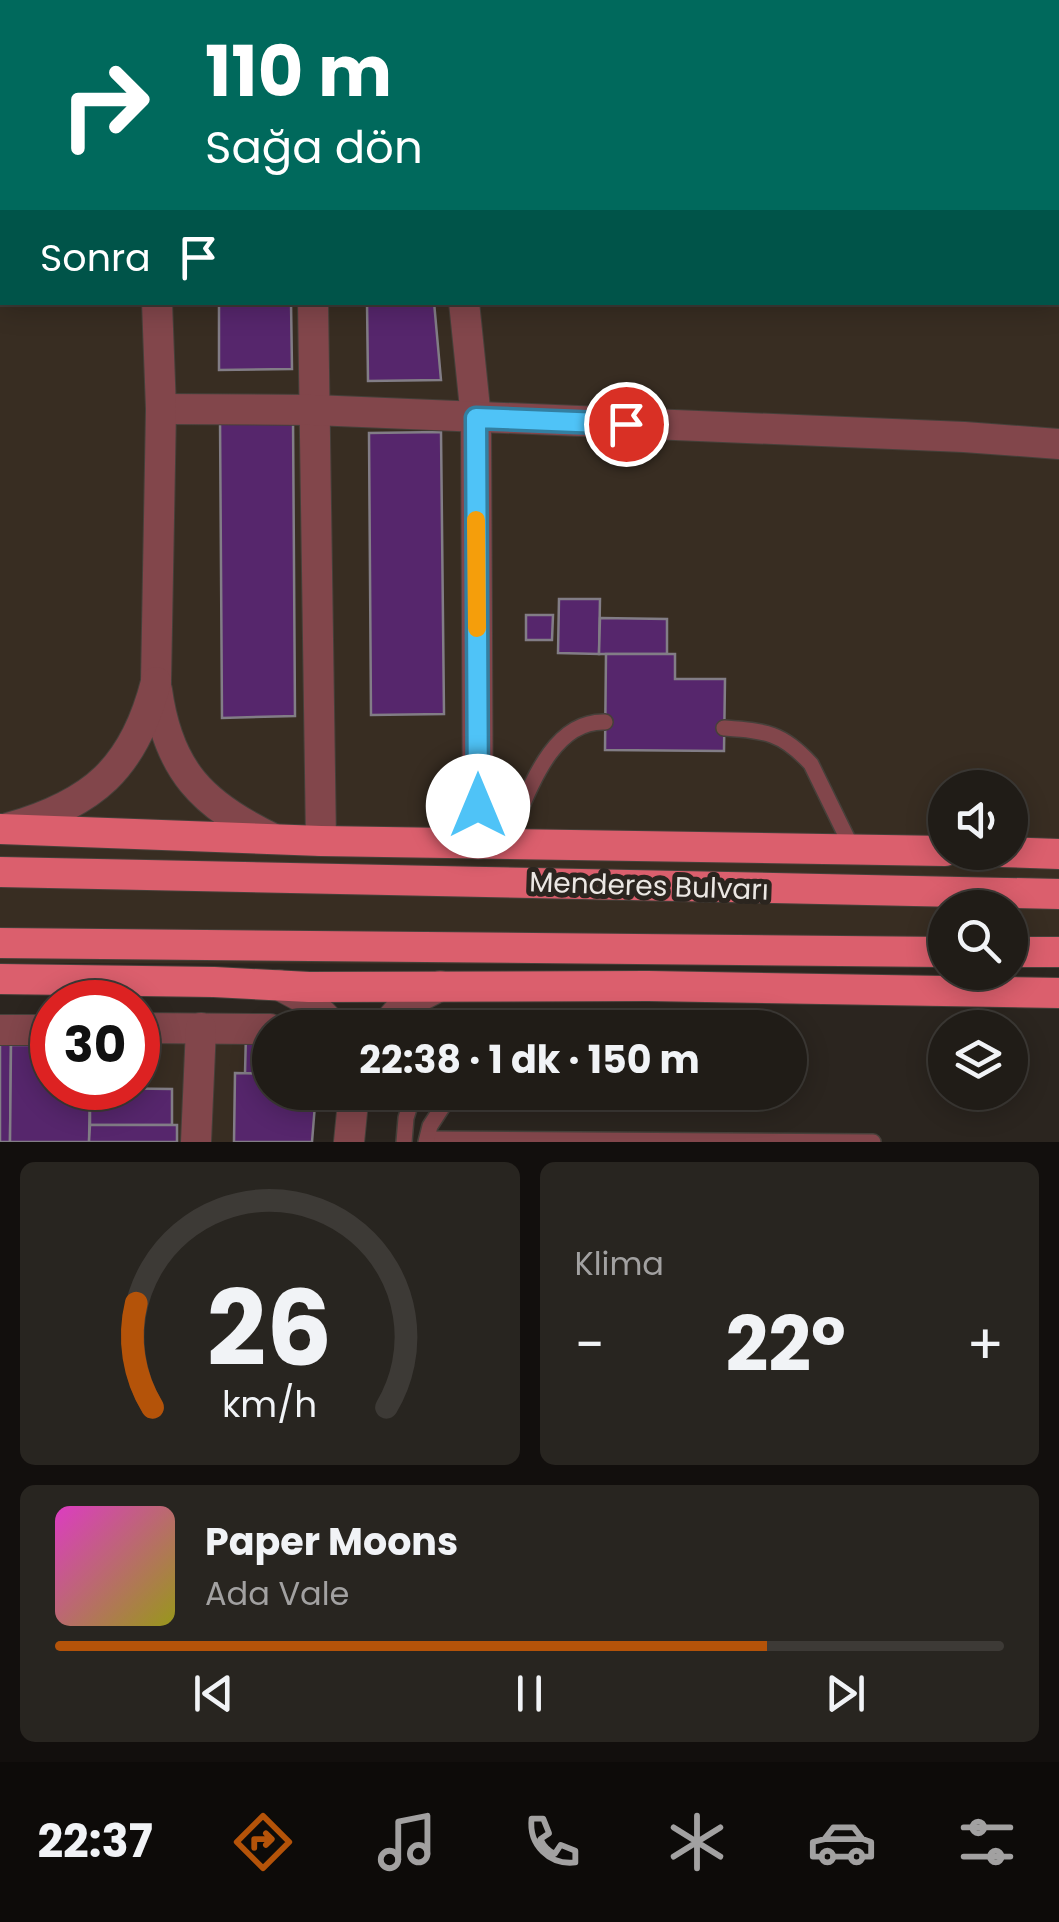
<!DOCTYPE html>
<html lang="tr">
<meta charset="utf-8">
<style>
body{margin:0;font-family:Poppins,sans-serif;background:#282520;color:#f1f3f6;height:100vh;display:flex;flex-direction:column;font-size:38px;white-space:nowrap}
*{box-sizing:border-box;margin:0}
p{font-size:32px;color:#a2a1a1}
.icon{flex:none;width:55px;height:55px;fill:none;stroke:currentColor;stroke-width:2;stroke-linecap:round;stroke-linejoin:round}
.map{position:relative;height:1142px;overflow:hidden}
.panel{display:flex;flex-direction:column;gap:20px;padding:20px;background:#120f0d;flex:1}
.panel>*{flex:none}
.guide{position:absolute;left:0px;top:0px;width:1060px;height:305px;box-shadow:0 5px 25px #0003,0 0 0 2px #3d3a36;background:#00695c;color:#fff;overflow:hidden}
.controls{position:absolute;left:928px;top:770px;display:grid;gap:20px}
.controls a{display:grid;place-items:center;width:100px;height:100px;border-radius:50%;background:#201c17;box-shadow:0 5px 25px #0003,0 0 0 2px #3d3a36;font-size:50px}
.speed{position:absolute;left:30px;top:980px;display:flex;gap:20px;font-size:50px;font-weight:700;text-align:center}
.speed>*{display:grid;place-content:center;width:130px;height:130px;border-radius:50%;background:#201c17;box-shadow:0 5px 25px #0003,0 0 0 2px #3d3a36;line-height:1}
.speed .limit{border:15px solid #d22;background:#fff;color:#111}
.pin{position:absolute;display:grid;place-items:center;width:85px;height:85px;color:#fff;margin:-42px;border:5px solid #fff;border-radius:50%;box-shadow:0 2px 10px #0007}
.me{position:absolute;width:110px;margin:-55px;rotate:0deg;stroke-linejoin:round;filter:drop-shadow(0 0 8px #0008)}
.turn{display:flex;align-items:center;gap:35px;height:210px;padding:0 40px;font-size:45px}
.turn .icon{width:130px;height:130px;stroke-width:2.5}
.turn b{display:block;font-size:70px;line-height:85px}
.then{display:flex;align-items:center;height:95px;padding:0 40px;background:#0003;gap:20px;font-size:38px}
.big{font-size:75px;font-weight:700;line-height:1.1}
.panel .card{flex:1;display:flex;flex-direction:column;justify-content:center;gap:15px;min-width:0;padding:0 35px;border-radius:15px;background:#282520}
.panel .dial{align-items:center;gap:0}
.dial svg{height:260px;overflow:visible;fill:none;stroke:#3d3a36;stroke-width:7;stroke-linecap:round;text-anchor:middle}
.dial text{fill:#f1f3f6;stroke:none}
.song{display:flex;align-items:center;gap:30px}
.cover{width:120px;height:120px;border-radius:15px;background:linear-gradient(135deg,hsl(310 70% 55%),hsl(60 70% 35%))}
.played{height:10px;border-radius:5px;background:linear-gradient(90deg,#b45309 75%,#3d3a36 75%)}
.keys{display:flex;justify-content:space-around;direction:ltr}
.heat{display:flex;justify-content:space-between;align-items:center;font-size:55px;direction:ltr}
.panel .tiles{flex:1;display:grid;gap:20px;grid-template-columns:1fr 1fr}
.card:last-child{grid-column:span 2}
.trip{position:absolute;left:252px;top:1010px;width:555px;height:100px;border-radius:50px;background:#201c17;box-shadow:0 5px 25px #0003,0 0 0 2px #3d3a36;font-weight:700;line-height:100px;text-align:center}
.tabs{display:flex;height:160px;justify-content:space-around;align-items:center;background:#0d0b09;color:#a2a1a1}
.tabs .icon{width:70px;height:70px}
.tabs .active{color:#b45309}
.tabs b{font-size:45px;color:#f1f3f6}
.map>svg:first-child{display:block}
.built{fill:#382d22;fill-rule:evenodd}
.building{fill:#56266c;stroke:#827d86;stroke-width:2.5}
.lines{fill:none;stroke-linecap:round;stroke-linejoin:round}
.service-casing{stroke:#46403a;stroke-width:18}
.minor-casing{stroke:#46403a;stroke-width:32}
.tertiary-casing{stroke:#46403a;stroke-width:32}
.primary-casing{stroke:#46403a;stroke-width:32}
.service{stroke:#82464b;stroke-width:15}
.minor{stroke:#82464b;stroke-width:30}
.tertiary{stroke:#82464b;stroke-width:30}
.primary{stroke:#db5f6d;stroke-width:30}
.route-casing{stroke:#337fa1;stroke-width:25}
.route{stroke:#4fc3f7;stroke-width:18}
.slow{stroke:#f59e0b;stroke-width:18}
.labels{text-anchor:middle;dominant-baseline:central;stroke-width:10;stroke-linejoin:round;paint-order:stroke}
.street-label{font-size:28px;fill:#ebe7e3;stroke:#2b251f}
</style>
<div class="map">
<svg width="1059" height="1142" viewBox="0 0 1059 1142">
<rect width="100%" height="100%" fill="#2b251f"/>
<g class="built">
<path d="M 0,0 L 1059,0 L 1059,965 L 1010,965 L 1010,908 L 945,908 L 945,965 L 0,963 ZM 2,2 L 1058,2 L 1058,302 L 2,302 ZM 945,788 L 1010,788 L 1010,852 L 945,852 Z"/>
<path d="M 52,1042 L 52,1088 L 138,1088 L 138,1043 L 270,1044 L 270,1092 L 307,1142 L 0,1142 Z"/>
</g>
<g class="building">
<path d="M 219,302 L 291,302 L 292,369 L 219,370 Z"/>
<path d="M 367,302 L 434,302 L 441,380 L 368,381 Z"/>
<path d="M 293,417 L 295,716 L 222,718 L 220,418 Z"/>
<path d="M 441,432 L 444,714 L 371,715 L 369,433 Z"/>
<path d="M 559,599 L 600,599 L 599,654 L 558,653 Z"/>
<path d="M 526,615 L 553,615 L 552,640 L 526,640 Z"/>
<path d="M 600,618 L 667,619 L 667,654 L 599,654 Z"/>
<path d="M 606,654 L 675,654 L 675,679 L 725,679 L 724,751 L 605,750 Z"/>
<path d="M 246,1034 L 270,1034 L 270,1074 L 245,1073 Z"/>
<path d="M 0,1044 L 11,1045 L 10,1142 L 0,1142 Z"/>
<path d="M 11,1045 L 52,1045 L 52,1088 L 90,1088 L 89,1142 L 10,1142 Z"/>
<path d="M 235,1073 L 270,1074 L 270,1092 L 316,1092 L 312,1142 L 234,1142 Z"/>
<path d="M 90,1088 L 172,1089 L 172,1125 L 90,1125 Z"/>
<path d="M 90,1125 L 177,1125 L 177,1142 L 89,1142 Z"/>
</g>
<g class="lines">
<defs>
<g id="service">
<path d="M 724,728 C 765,731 782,732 811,764 L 853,850"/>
<path d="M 505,845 C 526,802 547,720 605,722"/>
<path d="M 427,1139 L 873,1142"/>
<path d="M 404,1142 L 406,1118 L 414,1092"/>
<path d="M 426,1142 L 430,1126 L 452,1092"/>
</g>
<g id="minor">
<path d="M 145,0 L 146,2"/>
<path d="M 0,6 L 2,6"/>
<path d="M 1058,96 L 1059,96"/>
<path d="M 313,302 L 321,841"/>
<path d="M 464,302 L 476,418 L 478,844"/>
<path d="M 161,409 L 314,410 L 964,437 L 1059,444"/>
<path d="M 156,682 L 161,409 L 157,302"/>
<path d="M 279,985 L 309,1001 L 335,1028"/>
<path d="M 138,1028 L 270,1029"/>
<path d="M 384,1028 L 405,1004 L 440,986"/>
<path d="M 0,1030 L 52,1030"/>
<path d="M 196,1142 L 201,1028"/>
<path d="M 349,1142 L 354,1092"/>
</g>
<g id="tertiary">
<path d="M 157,690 C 168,770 202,805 274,839"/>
<path d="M 8,828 C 93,804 134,768 156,682"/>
</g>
<g id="primary">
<path d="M 0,829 L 321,841 L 945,851"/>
<path d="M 1001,852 L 1059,854"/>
<path d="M 0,872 L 1059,894"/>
<path d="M 0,943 L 945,952"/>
<path d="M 1010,952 L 1059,952"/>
<path d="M 0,979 L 214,982 L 309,987 L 648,986 L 1059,993"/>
</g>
</defs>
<use href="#service" class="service-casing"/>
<use href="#minor" class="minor-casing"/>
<use href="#tertiary" class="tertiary-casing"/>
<use href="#primary" class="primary-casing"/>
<use href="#service" class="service"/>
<use href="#minor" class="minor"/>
<use href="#tertiary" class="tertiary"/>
<use href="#primary" class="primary"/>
</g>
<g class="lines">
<defs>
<path id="route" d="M 478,806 L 476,418 L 626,424"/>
</defs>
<use href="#route" class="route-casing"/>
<use href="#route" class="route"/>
<path class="slow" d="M 476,520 L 477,628"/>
</g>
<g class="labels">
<g class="street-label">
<text transform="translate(649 886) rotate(2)">Menderes Bulvarı</text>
</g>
</g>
</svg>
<div class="controls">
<a><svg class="icon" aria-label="sound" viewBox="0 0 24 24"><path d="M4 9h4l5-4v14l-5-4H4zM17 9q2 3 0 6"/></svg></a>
<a><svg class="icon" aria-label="search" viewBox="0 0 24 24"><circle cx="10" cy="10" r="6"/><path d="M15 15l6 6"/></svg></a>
<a><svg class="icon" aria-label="layers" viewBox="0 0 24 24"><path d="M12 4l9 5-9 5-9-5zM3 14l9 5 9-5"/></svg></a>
</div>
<div class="speed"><div class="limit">30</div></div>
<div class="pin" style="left:626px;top:424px;background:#d93025"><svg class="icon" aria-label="arrive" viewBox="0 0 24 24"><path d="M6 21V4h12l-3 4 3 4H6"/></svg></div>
<svg class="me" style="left:478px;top:806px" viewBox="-20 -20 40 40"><circle r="19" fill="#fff"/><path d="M0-13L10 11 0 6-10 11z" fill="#4fc3f7"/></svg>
<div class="trip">22:38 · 1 dk · 150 m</div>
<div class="guide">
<div class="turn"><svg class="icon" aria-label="right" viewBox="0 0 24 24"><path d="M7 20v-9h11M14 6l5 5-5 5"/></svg><div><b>110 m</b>Sağa dön</div></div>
<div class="then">Sonra<svg class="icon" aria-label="arrive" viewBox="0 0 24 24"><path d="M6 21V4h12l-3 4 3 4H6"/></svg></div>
</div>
</div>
<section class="panel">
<div class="tiles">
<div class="card dial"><svg viewBox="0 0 100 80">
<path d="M14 69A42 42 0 1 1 86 69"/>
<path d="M14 69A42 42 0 0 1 9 37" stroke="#b45309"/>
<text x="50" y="56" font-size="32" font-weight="700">26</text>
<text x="50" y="72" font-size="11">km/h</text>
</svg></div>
<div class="card"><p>Klima</p>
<div class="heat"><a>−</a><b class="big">22°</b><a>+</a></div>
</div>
<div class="card">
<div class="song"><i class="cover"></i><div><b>Paper Moons</b><p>Ada Vale</p></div></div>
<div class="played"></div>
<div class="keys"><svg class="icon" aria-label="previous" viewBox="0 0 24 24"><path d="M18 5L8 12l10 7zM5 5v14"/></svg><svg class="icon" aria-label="pause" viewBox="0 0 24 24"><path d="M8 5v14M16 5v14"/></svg><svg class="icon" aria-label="next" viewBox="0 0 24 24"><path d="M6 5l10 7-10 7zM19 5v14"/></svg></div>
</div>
</div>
</section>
<nav class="tabs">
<b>22:37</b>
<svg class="icon active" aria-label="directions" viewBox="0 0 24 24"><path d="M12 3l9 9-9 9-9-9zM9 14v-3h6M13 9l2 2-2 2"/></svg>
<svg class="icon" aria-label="music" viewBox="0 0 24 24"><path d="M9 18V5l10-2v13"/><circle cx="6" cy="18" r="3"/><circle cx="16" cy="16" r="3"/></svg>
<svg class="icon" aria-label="phone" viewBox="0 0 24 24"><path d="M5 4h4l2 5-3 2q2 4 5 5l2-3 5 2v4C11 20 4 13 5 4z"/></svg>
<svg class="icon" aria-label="climate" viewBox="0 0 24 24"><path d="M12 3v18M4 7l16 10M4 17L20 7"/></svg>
<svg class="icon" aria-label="car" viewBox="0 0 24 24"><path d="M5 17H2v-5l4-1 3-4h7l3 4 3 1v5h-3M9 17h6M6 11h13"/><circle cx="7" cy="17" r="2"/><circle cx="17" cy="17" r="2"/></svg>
<svg class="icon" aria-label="filters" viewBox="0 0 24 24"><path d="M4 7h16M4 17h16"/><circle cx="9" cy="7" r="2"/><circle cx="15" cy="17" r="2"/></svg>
</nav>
